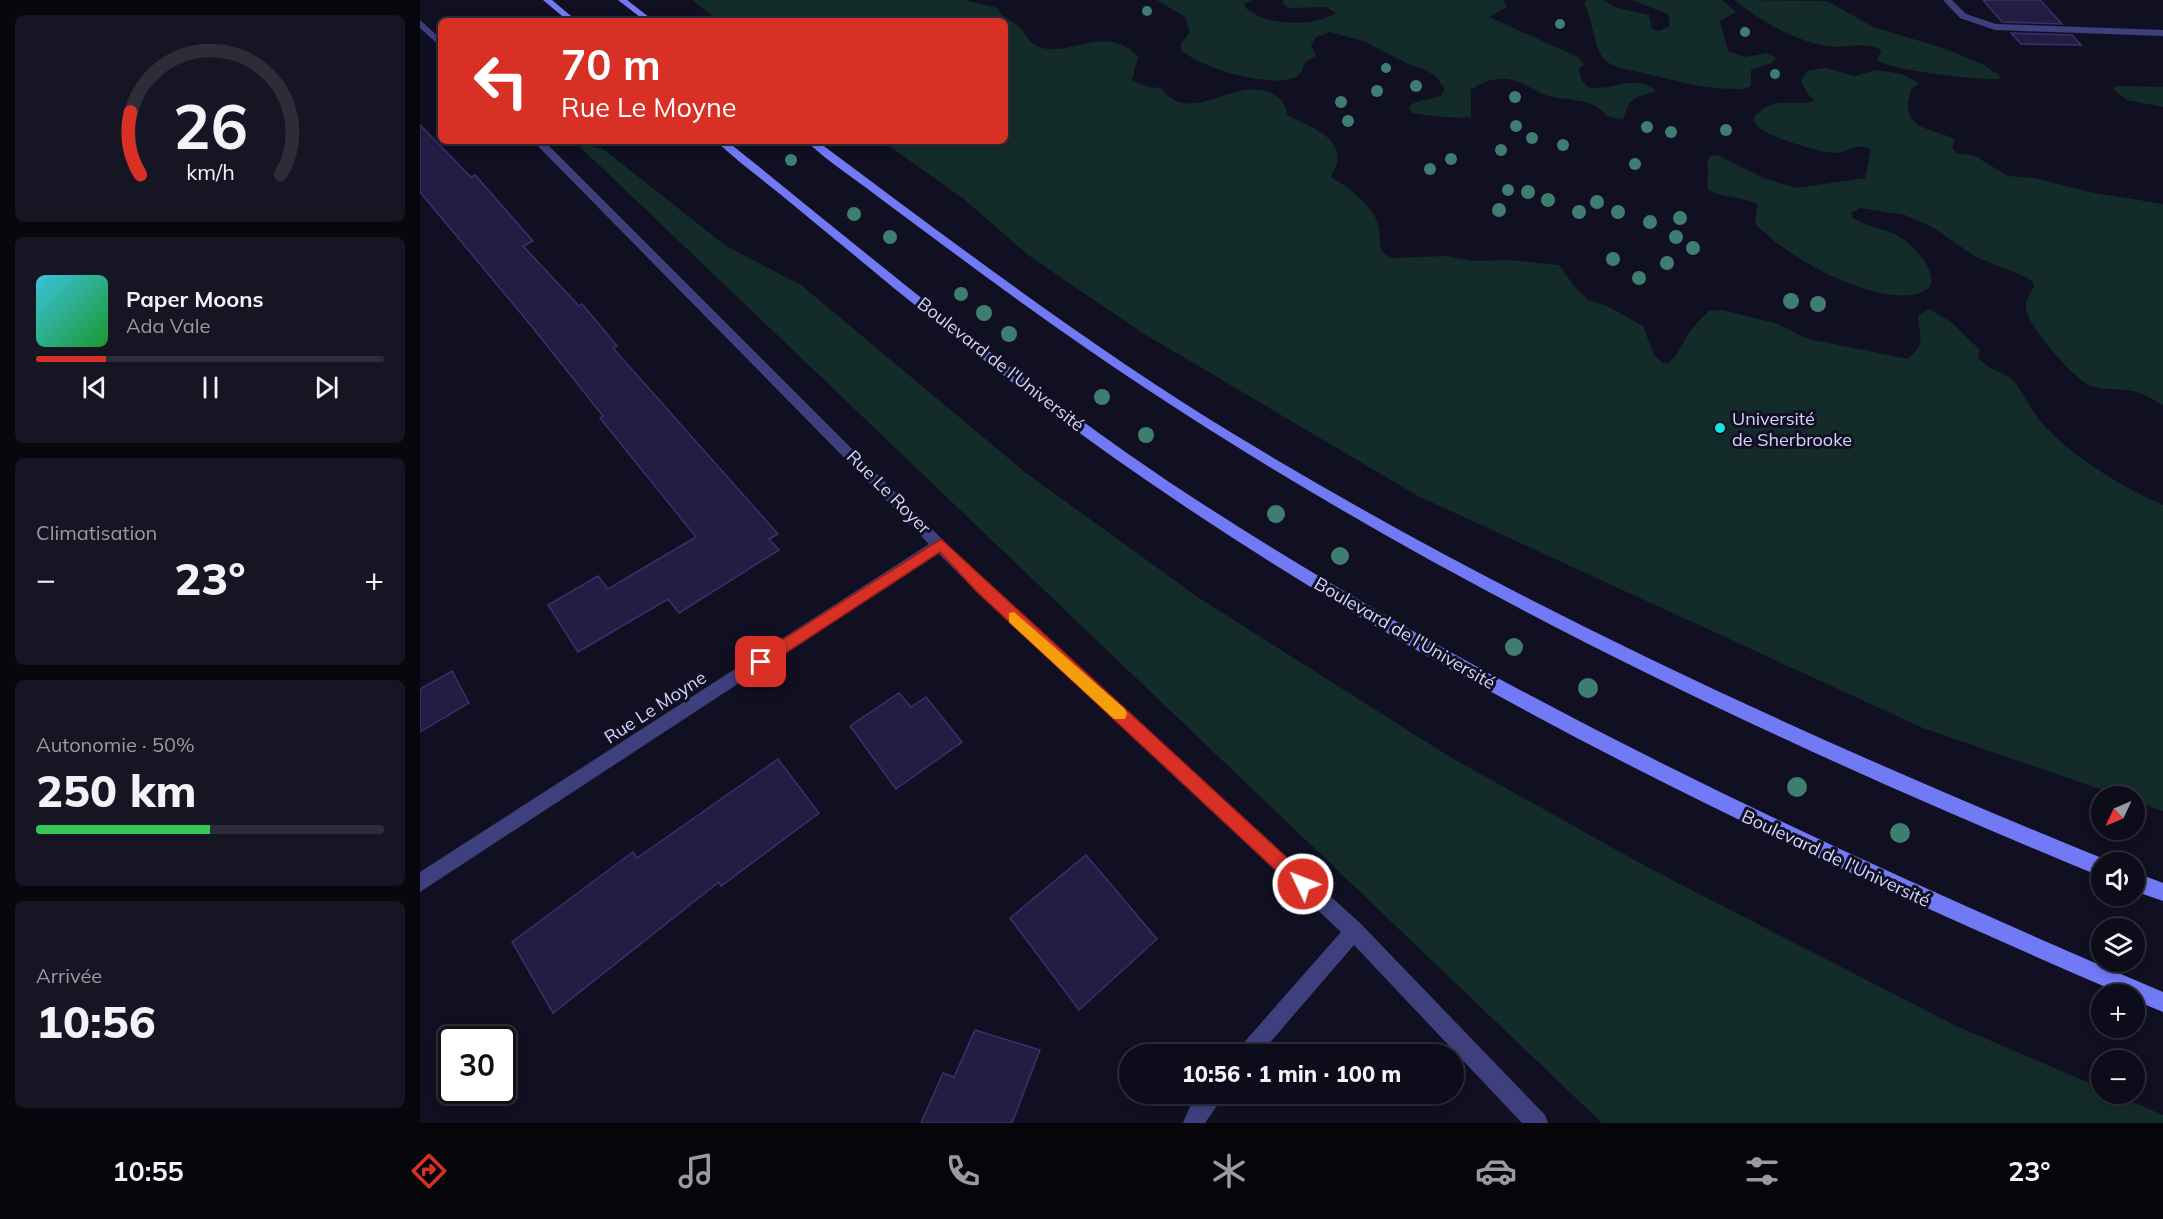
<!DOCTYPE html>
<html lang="fr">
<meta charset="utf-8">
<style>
body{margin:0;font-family:Mulish,sans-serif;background:#161523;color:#f1f3f6;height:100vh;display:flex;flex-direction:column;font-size:22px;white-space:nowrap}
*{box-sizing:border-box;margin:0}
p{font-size:20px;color:#9a9ba2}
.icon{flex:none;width:33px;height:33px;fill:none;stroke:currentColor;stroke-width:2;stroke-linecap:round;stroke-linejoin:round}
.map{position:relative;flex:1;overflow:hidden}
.details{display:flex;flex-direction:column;gap:15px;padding:15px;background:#07070e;width:420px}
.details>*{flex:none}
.banner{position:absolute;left:18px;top:18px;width:570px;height:126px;border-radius:9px;box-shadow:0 3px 9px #0003,0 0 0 2px #2d2c39;background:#d93025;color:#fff;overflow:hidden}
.needle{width:39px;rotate:226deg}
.tools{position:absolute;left:1671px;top:786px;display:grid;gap:12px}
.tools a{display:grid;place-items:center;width:54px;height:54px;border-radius:50%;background:#0d0c1a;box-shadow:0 3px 9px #0003,0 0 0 2px #2d2c39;font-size:30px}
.speed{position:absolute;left:18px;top:1026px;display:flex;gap:12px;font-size:30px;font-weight:700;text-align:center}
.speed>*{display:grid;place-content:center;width:78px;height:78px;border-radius:50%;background:#0d0c1a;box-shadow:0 3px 9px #0003,0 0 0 2px #2d2c39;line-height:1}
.speed .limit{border:3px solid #111;border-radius:9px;background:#fff;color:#111}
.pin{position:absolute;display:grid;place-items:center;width:51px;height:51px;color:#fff;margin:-26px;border-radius:12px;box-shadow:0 3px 9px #0006}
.me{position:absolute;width:66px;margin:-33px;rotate:313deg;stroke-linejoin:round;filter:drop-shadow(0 0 4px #0008)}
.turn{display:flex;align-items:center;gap:21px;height:126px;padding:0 24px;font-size:27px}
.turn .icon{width:78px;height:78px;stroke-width:2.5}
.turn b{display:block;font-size:42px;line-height:51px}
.big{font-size:45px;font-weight:800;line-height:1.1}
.details .card{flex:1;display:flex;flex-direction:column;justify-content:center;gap:9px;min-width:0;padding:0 21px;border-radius:9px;background:#161523}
.details .dial{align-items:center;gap:0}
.dial svg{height:156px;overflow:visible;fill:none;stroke:#2d2c39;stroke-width:7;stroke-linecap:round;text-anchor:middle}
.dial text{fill:#f1f3f6;stroke:none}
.song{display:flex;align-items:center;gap:18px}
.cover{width:72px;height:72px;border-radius:9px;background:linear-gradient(135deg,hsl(190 70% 55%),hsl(130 70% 35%))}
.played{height:6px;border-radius:3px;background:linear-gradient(90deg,#d93025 20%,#2d2c39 20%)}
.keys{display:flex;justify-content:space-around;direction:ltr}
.heat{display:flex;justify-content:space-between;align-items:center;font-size:33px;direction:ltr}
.charge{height:9px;border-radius:4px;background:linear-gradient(90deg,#34c759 50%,#2d2c39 0)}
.trip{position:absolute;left:699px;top:1044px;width:345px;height:60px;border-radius:30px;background:#0d0c1a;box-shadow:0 3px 9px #0003,0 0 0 2px #2d2c39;font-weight:800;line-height:60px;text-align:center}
.tab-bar{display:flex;height:96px;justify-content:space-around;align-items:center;background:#05050a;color:#9a9ba2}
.tab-bar .icon{width:42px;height:42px}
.tab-bar .active{color:#d93025}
.tab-bar b{font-size:27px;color:#f1f3f6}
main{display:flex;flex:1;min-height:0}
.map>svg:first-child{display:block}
.green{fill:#132c29}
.building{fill:#221d42;stroke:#38316c;stroke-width:1.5}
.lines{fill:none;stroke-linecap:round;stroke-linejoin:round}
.lane{fill:#3e407e;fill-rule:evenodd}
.street{fill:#3e407e;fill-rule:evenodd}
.secondary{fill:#7279f5;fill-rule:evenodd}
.tree{fill:#3f7d71}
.route{fill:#d93025;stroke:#8d1f18;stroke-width:1.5}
.slow{fill:#f59e0b}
.poi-dot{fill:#11e5ea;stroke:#111022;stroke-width:2}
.labels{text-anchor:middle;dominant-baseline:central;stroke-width:6;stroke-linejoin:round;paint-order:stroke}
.street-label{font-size:18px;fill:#d6d4fc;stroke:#111022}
.poi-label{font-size:18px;fill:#d6d4fc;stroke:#111022;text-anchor:start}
</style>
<main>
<section class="details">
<div class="card dial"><svg viewBox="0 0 100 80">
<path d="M14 69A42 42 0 1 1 86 69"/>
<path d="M14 69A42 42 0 0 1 9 37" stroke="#d93025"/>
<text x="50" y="56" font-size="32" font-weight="700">26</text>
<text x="50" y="72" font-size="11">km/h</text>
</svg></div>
<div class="card">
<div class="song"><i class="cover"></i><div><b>Paper Moons</b><p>Ada Vale</p></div></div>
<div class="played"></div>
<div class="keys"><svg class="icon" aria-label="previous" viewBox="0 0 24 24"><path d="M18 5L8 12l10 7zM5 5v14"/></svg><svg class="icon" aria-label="pause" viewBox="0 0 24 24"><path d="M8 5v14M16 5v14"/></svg><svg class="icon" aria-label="next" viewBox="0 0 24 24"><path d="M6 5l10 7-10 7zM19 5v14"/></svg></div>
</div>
<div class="card"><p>Climatisation</p>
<div class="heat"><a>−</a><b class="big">23°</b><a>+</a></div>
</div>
<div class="card"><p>Autonomie · 50%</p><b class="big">250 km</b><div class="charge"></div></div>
<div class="card"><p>Arrivée</p><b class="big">10:56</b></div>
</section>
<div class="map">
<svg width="1743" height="1123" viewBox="0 0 1743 1123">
<rect width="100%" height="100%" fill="#111022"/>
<g class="green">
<path d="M 272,0 L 545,0 L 577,8 C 583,18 590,19 598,26 C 606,32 606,41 617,46 C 648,60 686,21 718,57 L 712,80 L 728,87 L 741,88 C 771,130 820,70 856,96 C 863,101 866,107 867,115 C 884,125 923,135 917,163 C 916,168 912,172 911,177 C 929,188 955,206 959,228 C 960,237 959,243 962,252 L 971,258 L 1026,256 L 1052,261 L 1090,260 L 1139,265 L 1154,286 L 1168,300 L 1187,306 L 1223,326 L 1234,355 L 1243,363 L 1249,363 C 1259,353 1262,345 1268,334 C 1274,325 1282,318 1289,311 L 1302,310 L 1334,318 L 1355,323 L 1388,339 L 1488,359 C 1507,342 1499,339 1498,316 L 1509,309 L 1531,322 L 1560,350 L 1558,357 C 1565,369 1583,371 1593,380 C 1597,383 1613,413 1621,422 C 1653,458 1699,485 1743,505 L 1743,811 L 1715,801 L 1714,796 L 1700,796 L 1503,728 L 998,496 L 721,332 L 608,255 L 544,199 L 462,141 L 585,141 L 585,21 L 299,21 Z"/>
<path d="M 737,0 L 832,0 L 825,4 L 825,7 C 844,27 894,27 916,13 L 906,7 L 868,8 L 862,3 L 864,0 L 1083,0 L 1087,7 L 1069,17 L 1158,57 L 1164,64 L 1159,69 L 1162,81 L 1168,87 C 1192,92 1218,72 1236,91 L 1217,97 L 1209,103 L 1203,120 L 1186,116 C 1176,97 1143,101 1125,95 C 1112,90 1101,80 1086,79 C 1073,78 1062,82 1051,90 L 1051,117 C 1041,119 1001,116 991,112 L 989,106 L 996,102 L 1021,96 L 1025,90 L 1017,77 L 1004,69 L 988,64 L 943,41 L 910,32 L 896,37 L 891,45 L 896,56 L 885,62 C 883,67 882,74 876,77 C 851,89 781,68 761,50 L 761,44 L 770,32 L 765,17 Z"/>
<path d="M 1166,0 L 1183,0 L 1197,8 L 1229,15 L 1232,29 L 1239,31 L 1250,26 L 1248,14 L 1212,0 L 1302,0 L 1316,12 L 1300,21 L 1308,51 L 1325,57 L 1348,53 L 1356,58 L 1352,63 L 1331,70 L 1331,86 L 1324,89 C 1286,90 1260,82 1224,73 C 1213,70 1194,69 1185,60 C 1172,46 1174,20 1164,4 Z"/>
<path d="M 1314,0 L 1407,1 L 1453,27 L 1526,49 L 1564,65 L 1580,76 L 1579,79 C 1557,80 1474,71 1457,60 L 1462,50 C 1442,40 1427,49 1407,46 C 1374,41 1340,20 1314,0 Z"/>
<path d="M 1405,68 L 1435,76 L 1457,70 L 1482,74 L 1499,83 L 1491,89 C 1491,93 1489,98 1488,102 C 1486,132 1517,128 1535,140 L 1532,148 L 1536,153 L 1555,156 L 1588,176 L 1614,178 L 1669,192 L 1743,204 L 1743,405 C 1731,398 1720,391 1705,390 C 1693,388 1682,391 1669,385 C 1652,377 1608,327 1606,308 C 1605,300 1610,294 1614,287 L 1613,282 L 1606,277 L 1556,257 L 1512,227 L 1485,215 L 1440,208 L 1431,213 L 1433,218 C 1449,228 1467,229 1480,237 C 1493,245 1530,283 1500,293 C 1455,307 1363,256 1335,223 L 1338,204 C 1322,196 1305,199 1289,190 C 1285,180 1290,172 1287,161 L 1291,156 L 1297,155 L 1344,178 L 1376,188 L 1445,178 L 1451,149 C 1436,142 1430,151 1416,153 C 1403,154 1345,136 1337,126 C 1336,126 1334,119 1333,118 C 1356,93 1369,108 1395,101 L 1387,93 L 1381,81 L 1387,71 Z"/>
<path d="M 1696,86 L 1743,87 L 1743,107 L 1707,100 L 1694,90 Z"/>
<path d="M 154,141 L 183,149 L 306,246 L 381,285 L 606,473 L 779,598 L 1030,757 L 1227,867 L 1536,1026 L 1681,1088 L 1682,1094 L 1693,1094 L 1743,1115 L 1743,1123 L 1182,1123 Z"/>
</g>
<g class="building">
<path d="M 1563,0 L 1620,0 L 1642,24 L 1582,22 Z"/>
<path d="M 1591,33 L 1652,35 L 1661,45 L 1601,44 Z"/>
<path d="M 0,125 L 51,177 L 55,175 L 113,241 L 103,246 L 159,306 L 162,304 L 197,346 L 193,348 L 358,534 L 349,539 L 359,550 L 259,613 L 248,599 L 158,652 L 128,605 L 178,576 L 188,589 L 276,537 L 180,418 L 183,416 L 113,328 L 0,192 Z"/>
<path d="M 32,671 L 49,703 L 0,732 L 0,689 Z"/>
<path d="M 479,693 L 491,707 L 506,697 L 542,742 L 476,789 L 430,726 Z"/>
<path d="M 358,759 L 399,813 L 301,886 L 299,882 L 133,1013 L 92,942 L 213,852 L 217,858 Z"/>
<path d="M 666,855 L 737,939 L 659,1010 L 590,918 Z"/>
<path d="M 555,1030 L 620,1050 L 592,1123 L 501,1123 L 523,1073 L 534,1077 Z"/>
</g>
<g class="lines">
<path class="lane" d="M 1523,0 L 1532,0 L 1546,14 L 1576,24 L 1743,30 L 1743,36 L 1575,30 L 1540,18 Z"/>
<g class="street">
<path d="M 0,20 L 21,39 L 21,47 L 0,28 Z"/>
<path d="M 113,141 L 124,141 L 566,583 L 941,924 L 1125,1115 L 1128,1123 L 1102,1123 L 934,945 L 840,1054 L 817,1054 L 820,1047 L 921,932 L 556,591 L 518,553 L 0,892 L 0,872 L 509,544 Z"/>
<path d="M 780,1094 L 805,1094 L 785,1123 L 763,1123 L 772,1102 Z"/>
</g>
<g class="secondary">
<path d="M 123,0 L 132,0 L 157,21 L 148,21 Z"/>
<path d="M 198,0 L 207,0 L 234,21 L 225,21 Z"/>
<path d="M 296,141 L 307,141 C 460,264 611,392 775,499 C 1080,697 1410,850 1743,992 L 1743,1012 L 1714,1000 L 1714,994 L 1702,994 C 1365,849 1029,689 726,480 C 639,421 557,355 475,289 C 437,257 398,226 360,194 C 339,177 316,160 296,141 Z"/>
<path d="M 386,141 L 397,141 C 533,242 668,345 812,433 C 1091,603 1387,738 1689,861 L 1682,862 L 1682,877 C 1303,721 935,543 602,303 C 554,268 505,232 457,196 C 434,178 407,161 386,141 Z"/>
<path d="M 1714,872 L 1743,883 L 1743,901 L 1714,891 Z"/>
</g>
</g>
<g class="tree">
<circle cx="727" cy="11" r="5"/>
<circle cx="1140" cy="24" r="5"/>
<circle cx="1325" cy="32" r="5"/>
<circle cx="966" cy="68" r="5"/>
<circle cx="1355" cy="74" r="5"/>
<circle cx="996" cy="86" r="6"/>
<circle cx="957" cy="91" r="6"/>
<circle cx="1095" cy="97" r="6"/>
<circle cx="921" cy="102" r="6"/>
<circle cx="928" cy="121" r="6"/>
<circle cx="1096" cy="126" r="6"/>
<circle cx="1227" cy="127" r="6"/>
<circle cx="1306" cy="130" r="6"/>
<circle cx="1251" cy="132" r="6"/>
<circle cx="1112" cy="138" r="6"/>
<circle cx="1143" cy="145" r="6"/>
<circle cx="1081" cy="150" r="6"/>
<circle cx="1031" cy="159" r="6"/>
<circle cx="371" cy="160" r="6"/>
<circle cx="1215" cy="164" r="6"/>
<circle cx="1010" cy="169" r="6"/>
<circle cx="1088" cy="190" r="6"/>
<circle cx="1108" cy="192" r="7"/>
<circle cx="1128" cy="200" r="7"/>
<circle cx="1177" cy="202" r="7"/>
<circle cx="1079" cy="210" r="7"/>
<circle cx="1159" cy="212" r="7"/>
<circle cx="1198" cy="212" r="7"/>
<circle cx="434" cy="214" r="7"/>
<circle cx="1260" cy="218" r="7"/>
<circle cx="1230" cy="222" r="7"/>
<circle cx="470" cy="237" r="7"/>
<circle cx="1256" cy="237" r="7"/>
<circle cx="1273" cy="248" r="7"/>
<circle cx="1193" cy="259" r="7"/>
<circle cx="1247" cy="263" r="7"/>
<circle cx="1219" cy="278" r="7"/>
<circle cx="541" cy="294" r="7"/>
<circle cx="1371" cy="301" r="8"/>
<circle cx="1398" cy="304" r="8"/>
<circle cx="564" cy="313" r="8"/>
<circle cx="589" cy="334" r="8"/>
<circle cx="682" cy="397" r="8"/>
<circle cx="726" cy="435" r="8"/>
<circle cx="856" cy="514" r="9"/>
<circle cx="920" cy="556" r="9"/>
<circle cx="1094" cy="647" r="9"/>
<circle cx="1168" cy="688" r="10"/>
<circle cx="1377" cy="787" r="10"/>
<circle cx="1480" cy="833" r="10"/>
</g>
<path class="route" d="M 521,539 L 889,878 L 892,884 L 889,890 L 883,893 L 877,890 L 556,591 L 520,552 L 346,666 L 335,666 L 333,662 L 335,657 Z"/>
<path class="slow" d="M 594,612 L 705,709 L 707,714 L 705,719 L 694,719 L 589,622 L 589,613 Z"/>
<circle class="poi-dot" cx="1300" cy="428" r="6"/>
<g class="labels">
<g class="street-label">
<text transform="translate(581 364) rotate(38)">Boulevard de l'Université</text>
<text transform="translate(469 492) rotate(45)">Rue Le Royer</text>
<text transform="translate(985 633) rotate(30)">Boulevard de l'Université</text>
<text transform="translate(235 707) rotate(-33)">Rue Le Moyne</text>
<text transform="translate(1416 858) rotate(25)">Boulevard de l'Université</text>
</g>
<g class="poi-label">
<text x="1312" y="418">Université<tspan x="1312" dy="21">de Sherbrooke</tspan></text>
</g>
</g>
</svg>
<div class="tools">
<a><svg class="needle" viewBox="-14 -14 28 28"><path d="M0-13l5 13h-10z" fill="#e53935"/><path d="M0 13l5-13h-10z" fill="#9a9ba2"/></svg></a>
<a><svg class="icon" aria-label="sound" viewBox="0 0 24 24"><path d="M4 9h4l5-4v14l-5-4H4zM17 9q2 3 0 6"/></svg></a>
<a><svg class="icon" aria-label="layers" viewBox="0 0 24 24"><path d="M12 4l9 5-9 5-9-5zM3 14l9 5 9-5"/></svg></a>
<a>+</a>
<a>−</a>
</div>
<div class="speed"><div class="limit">30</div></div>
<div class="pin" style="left:341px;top:662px;background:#d93025"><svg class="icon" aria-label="arrive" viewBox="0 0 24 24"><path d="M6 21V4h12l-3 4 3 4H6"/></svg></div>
<svg class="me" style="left:883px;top:884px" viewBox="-20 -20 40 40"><circle r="17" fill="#d93025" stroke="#fff" stroke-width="3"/><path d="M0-11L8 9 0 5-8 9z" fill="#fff"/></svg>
<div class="trip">10:56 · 1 min · 100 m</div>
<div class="banner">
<div class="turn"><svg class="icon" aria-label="left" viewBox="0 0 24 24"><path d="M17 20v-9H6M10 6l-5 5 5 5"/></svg><div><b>70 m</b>Rue Le Moyne</div></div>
</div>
</div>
</main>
<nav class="tab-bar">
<b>10:55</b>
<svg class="icon active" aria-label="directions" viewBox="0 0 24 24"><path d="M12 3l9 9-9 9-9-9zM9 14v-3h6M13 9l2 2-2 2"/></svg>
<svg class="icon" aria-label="music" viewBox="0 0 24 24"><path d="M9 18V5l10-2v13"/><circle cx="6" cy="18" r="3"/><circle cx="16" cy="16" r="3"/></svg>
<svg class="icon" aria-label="phone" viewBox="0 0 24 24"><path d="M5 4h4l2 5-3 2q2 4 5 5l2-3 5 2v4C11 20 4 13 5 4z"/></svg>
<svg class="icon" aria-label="climate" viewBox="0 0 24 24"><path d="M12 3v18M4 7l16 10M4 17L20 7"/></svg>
<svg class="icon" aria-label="car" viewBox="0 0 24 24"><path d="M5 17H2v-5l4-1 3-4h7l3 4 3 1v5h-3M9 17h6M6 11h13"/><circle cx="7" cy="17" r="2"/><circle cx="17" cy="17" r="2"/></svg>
<svg class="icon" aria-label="filters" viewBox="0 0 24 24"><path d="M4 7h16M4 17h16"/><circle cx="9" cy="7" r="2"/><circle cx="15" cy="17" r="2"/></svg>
<b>23°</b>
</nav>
